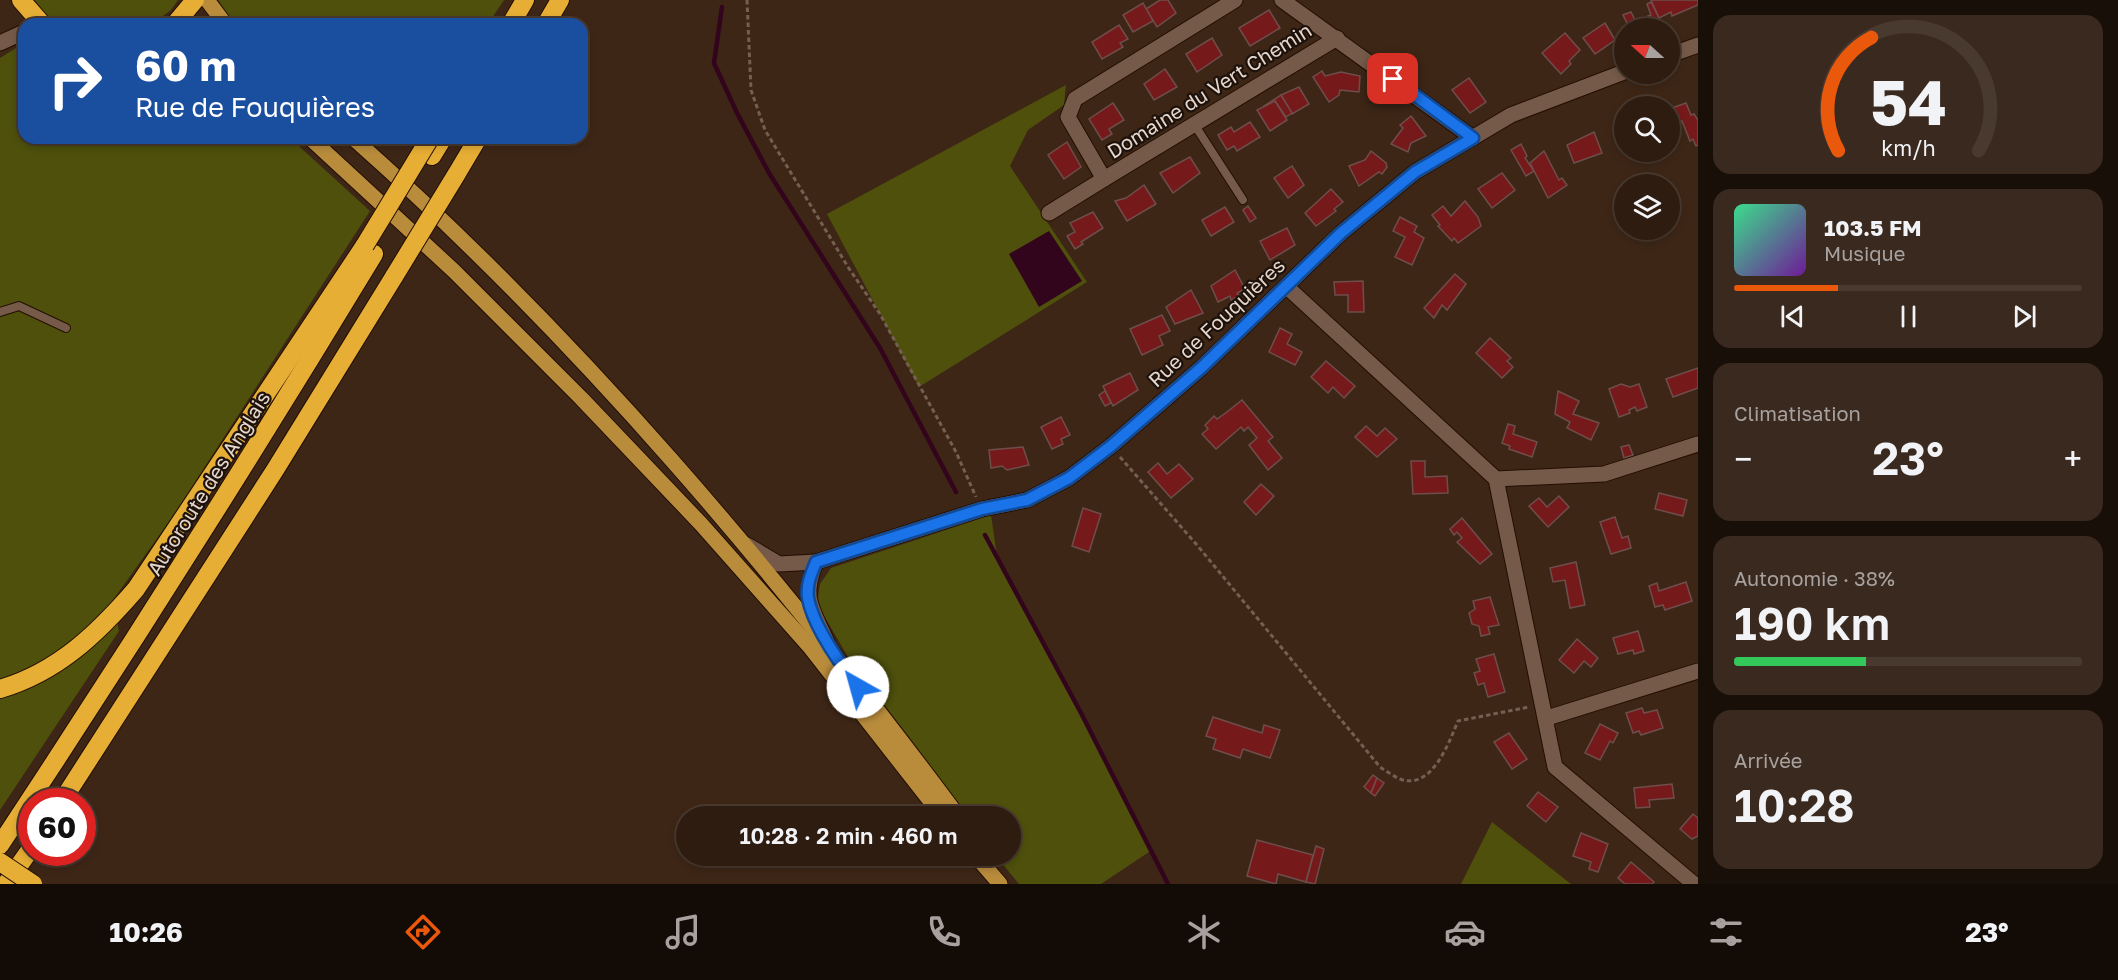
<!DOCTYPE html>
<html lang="fr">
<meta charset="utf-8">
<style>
body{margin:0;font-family:"Golos Text",sans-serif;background:#3a291e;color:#f1f3f6;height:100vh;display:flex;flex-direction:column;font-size:22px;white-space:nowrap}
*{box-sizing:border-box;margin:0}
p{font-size:20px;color:#a7a19f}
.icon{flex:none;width:33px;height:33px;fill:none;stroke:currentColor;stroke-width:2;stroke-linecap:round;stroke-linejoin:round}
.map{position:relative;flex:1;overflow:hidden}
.panel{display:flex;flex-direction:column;gap:15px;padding:15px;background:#190f09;width:420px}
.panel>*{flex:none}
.top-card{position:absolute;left:18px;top:18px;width:570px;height:126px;border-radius:18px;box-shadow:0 3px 9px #0003,0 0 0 2px #493a30;background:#1a4fa0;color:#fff;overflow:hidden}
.needle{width:39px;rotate:291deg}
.fabs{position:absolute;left:1614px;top:18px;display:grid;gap:12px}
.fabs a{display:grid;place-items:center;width:66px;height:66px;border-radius:50%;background:#2e1c10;box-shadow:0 3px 9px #0003,0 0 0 2px #493a30;font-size:30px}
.speed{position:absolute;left:18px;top:788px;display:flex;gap:12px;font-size:30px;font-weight:700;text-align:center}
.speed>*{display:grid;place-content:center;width:78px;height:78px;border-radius:50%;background:#2e1c10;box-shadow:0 3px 9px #0003,0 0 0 2px #493a30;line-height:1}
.speed .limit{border:9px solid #d22;background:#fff;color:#111}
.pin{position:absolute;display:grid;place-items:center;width:51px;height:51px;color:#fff;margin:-26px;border-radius:12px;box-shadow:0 3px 9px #0006}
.me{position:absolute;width:66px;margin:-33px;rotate:322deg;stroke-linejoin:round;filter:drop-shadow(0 0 4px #0008)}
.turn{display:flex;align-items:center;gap:21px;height:126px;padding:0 18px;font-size:27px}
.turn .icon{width:78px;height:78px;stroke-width:2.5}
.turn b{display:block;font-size:42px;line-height:51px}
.big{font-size:45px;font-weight:600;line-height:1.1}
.panel .tile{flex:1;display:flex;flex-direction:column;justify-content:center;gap:9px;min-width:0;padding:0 21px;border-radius:18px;background:#3a291e}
.panel .dial{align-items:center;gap:0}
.dial svg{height:156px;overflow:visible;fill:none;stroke:#493a30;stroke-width:7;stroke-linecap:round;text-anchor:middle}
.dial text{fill:#f1f3f6;stroke:none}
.song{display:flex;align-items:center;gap:18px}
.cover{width:72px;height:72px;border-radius:9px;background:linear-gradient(135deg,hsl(150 70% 55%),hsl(280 70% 35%))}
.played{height:6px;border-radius:3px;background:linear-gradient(90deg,#ea580c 30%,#493a30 30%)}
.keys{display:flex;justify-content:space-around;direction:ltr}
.heat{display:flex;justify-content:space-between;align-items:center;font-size:33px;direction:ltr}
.charge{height:9px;border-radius:4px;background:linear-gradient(90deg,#34c759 38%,#493a30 0)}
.trip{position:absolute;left:676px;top:806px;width:345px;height:60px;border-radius:30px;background:#2e1c10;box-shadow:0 3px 9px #0003,0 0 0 2px #493a30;font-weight:600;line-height:60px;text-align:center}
.menu{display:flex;height:96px;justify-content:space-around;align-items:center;background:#120b06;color:#a7a19f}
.menu .icon{width:42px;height:42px}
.menu .current{color:#ea580c}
.menu b{font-size:27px;color:#f1f3f6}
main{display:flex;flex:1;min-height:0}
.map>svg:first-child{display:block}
.green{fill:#4e500c}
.water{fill:#33051c}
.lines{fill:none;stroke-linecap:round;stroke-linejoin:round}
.stream{stroke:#33051c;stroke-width:4.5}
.building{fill:#76191b;stroke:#6e4e4b;stroke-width:1.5}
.lane-casing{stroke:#230e01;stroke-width:10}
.street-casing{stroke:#230e01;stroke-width:17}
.secondary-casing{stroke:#230e01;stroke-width:17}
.primary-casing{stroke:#230e01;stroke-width:17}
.highway-casing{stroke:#230e01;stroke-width:20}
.path{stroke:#745f51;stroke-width:3;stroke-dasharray:4.5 3;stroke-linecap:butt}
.lane{stroke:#755a49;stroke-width:8}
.street{stroke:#755a49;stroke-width:15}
.secondary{stroke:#755a49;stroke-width:15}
.primary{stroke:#b98c3c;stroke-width:15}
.highway{stroke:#e6ae34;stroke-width:18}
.highway-bridge-casing{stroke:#230e01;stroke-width:20;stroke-linecap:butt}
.highway-bridge{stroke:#e6ae34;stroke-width:18}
.route-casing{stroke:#114b97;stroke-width:15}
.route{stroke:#1a73e8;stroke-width:10}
.labels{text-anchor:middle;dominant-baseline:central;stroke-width:4.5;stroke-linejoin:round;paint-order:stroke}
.street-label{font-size:20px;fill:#e6d6cc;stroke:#1c120b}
</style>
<main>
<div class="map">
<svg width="1698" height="884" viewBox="0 0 1698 884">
<rect width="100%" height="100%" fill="#3d2616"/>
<g class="green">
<path d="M 31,0 L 178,0 L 171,10 L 152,24 L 57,24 Z"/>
<path d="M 218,0 L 504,0 L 488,24 L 237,24 L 231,20 Z"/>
<path d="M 24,43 L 24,138 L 290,138 L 370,211 L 173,516 L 113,600 L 119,631 L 0,810 L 0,58 Z"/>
<path d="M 1066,85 L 1064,105 L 1028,130 L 1010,166 L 1087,282 L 919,387 L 827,214 Z"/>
<path d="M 991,515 L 997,556 L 1152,850 L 1101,884 L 1019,884 L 995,855 L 1011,855 L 1011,816 L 962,816 L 895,737 L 817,604 L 820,584 L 831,568 Z"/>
<path d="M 1492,822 L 1571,884 L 1461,884 Z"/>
</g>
<path class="water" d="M 1049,231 L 1082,281 L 1039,307 L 1009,254 Z"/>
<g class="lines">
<g class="stream">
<path d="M 722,7 L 714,63 L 737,113 L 769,173 L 880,348 L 956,492"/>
<path d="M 985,535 L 1081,713 L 1168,884"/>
</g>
</g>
<g class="building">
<path d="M 1160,0 L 1168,0 L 1176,13 L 1157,27 L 1146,9 Z"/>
<path d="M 1651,0 L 1698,0 L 1698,5 L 1672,16 L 1671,12 L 1659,18 Z"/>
<path d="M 1651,2 L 1664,28 L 1638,28 L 1651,23 L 1648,16 L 1651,15 L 1647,4 Z"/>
<path d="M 1143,3 L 1153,21 L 1133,32 L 1123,15 Z"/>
<path d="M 1269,10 L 1280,28 L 1250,46 L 1239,28 Z"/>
<path d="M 1631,12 L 1636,22 L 1628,25 L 1623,15 Z"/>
<path d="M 1605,23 L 1615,40 L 1595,54 L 1583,38 Z"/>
<path d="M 1119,25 L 1128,39 L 1120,43 L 1123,47 L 1102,59 L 1092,42 Z"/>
<path d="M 1565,33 L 1580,50 L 1569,61 L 1571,64 L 1561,74 L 1542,53 Z"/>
<path d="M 1212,38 L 1222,55 L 1197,72 L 1186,54 Z"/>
<path d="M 1165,69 L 1177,87 L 1154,100 L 1144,84 Z"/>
<path d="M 1322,71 L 1325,76 L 1341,72 L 1360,76 L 1359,92 L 1340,90 L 1339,95 L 1329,102 L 1313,77 Z"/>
<path d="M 1469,78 L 1486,102 L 1470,113 L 1452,90 Z"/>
<path d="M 1299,87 L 1309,104 L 1292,114 L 1281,95 Z"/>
<path d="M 1281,95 L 1292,113 L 1286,117 L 1275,101 L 1265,108 L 1264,106 Z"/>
<path d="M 1275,101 L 1287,120 L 1270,131 L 1257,110 Z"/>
<path d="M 1113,103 L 1124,120 L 1109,129 L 1112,134 L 1102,140 L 1089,119 Z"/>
<path d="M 1686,103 L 1691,115 L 1694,114 L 1698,120 L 1698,145 L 1696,146 L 1693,139 L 1690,141 L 1682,121 L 1678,123 L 1672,108 Z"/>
<path d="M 1411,116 L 1426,136 L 1411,143 L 1408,152 L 1391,144 L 1403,128 L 1400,125 Z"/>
<path d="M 1250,122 L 1260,137 L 1237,151 L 1234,146 L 1227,150 L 1218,135 L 1231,127 L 1234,132 Z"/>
<path d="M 1594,132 L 1602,153 L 1574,163 L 1567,145 Z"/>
<path d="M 1067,142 L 1081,167 L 1064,179 L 1048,155 Z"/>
<path d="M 1521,144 L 1527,156 L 1525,158 L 1534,171 L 1526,176 L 1511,150 Z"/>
<path d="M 1371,151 L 1386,163 L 1387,167 L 1382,174 L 1379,172 L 1359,186 L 1349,166 L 1365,160 Z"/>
<path d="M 1544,151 L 1559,180 L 1562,178 L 1567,185 L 1548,198 L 1530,163 Z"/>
<path d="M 1190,157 L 1200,173 L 1173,193 L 1160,173 Z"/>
<path d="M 1292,166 L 1304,185 L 1288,198 L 1274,178 Z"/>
<path d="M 1502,173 L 1515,190 L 1492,208 L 1478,189 Z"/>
<path d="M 1144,185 L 1156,204 L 1127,221 L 1115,201 L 1126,198 Z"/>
<path d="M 1331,189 L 1343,202 L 1334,209 L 1336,211 L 1316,226 L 1305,213 Z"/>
<path d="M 1465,201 L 1478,217 L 1481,226 L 1458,243 L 1454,238 L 1452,241 L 1438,226 L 1440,225 L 1432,215 L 1443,206 L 1451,216 Z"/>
<path d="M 1248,206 L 1256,218 L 1250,222 L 1243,210 Z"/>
<path d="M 1225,207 L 1234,222 L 1211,236 L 1202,220 Z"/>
<path d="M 1093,212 L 1103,228 L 1081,242 L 1083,244 L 1075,249 L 1067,236 L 1075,232 L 1070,223 Z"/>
<path d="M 1400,217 L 1417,226 L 1414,232 L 1424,238 L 1412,265 L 1395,257 L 1405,237 L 1393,231 Z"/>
<path d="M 1287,228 L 1295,245 L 1270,260 L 1260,241 Z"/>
<path d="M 1235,270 L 1245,289 L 1237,293 L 1239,296 L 1231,300 L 1230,296 L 1218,302 L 1211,286 Z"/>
<path d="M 1455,274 L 1466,284 L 1447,310 L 1442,305 L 1434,318 L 1424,308 Z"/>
<path d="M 1363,281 L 1364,312 L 1348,312 L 1348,295 L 1335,295 L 1334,282 Z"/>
<path d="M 1191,290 L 1203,313 L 1175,324 L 1166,307 Z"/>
<path d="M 1162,315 L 1170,331 L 1159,336 L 1163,345 L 1142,355 L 1130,329 Z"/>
<path d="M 1280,328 L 1292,334 L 1287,344 L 1302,352 L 1295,365 L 1269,352 Z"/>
<path d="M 1490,338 L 1511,358 L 1507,361 L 1513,367 L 1502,378 L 1476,353 Z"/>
<path d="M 1326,361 L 1355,386 L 1344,398 L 1333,387 L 1328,393 L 1311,377 Z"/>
<path d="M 1698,368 L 1698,388 L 1673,397 L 1666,379 Z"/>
<path d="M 1130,373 L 1138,390 L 1113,406 L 1103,386 Z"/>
<path d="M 1621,384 L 1630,387 L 1639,384 L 1647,407 L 1637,411 L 1635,407 L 1629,410 L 1630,413 L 1619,417 L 1609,389 Z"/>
<path d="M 1105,391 L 1111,403 L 1105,406 L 1099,395 Z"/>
<path d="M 1558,391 L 1579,401 L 1573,414 L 1599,423 L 1591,440 L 1567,428 L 1570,422 L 1555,414 Z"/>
<path d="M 1242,400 L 1273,437 L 1268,441 L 1282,458 L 1268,470 L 1249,445 L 1257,438 L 1248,427 L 1244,431 L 1241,427 L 1216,449 L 1202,434 L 1208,429 L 1205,425 L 1214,416 L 1217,419 L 1227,412 Z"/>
<path d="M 1061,417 L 1070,435 L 1061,439 L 1063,444 L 1052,449 L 1041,427 Z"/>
<path d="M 1508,424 L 1515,426 L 1513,434 L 1537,442 L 1532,457 L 1509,449 L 1510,446 L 1502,443 Z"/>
<path d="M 1366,426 L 1377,436 L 1385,428 L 1397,439 L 1377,457 L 1355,437 Z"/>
<path d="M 1629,445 L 1633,455 L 1624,458 L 1621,447 Z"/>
<path d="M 1023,447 L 1029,465 L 1007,470 L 1002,466 L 991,468 L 989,450 Z"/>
<path d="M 1411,461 L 1425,461 L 1425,477 L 1447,476 L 1448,493 L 1413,494 Z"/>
<path d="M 1158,463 L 1167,474 L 1179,464 L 1193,479 L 1171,498 L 1148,472 Z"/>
<path d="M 1261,484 L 1274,496 L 1256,515 L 1244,502 Z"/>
<path d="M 1659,493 L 1687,500 L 1683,516 L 1655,509 Z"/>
<path d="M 1559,496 L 1569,507 L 1548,527 L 1529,506 L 1539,498 L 1547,507 Z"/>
<path d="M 1083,508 L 1101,514 L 1089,552 L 1072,546 Z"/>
<path d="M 1615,517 L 1622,538 L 1628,536 L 1631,548 L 1611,554 L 1600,522 Z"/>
<path d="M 1462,518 L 1492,554 L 1480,564 L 1457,542 L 1462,538 L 1457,532 L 1454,535 L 1450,529 Z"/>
<path d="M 1576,562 L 1585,605 L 1570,608 L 1565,580 L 1553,582 L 1550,568 Z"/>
<path d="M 1686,582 L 1692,601 L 1665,610 L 1663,605 L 1655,607 L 1649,586 L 1657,583 L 1659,591 Z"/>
<path d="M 1490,597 L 1499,625 L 1488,627 L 1490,634 L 1481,636 L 1479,626 L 1472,624 L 1469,613 L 1475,609 L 1473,601 Z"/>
<path d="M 1638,631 L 1644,651 L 1634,654 L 1633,650 L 1618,654 L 1613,638 Z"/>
<path d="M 1577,639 L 1598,658 L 1591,667 L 1584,661 L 1574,673 L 1559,660 Z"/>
<path d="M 1494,654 L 1505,692 L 1488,697 L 1484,683 L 1478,685 L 1474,673 L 1480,671 L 1476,659 Z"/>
<path d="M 1642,708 L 1644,713 L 1657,710 L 1663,728 L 1641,735 L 1639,731 L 1633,733 L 1626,713 Z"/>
<path d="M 1213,717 L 1262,733 L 1264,725 L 1280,730 L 1270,758 L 1243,749 L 1240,758 L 1213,749 L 1216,739 L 1206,736 Z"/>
<path d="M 1600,724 L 1618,733 L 1613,743 L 1610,741 L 1600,760 L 1585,753 Z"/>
<path d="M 1509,733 L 1527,759 L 1512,769 L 1494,742 Z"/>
<path d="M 1373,775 L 1377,778 L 1371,793 L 1364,787 Z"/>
<path d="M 1377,778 L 1384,783 L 1375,796 L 1371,793 Z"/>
<path d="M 1672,784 L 1674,798 L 1649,800 L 1650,807 L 1636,808 L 1634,788 Z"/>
<path d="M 1538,792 L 1558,807 L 1546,822 L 1527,806 Z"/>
<path d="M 1693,814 L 1698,818 L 1698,836 L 1692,839 L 1680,829 Z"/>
<path d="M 1581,833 L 1608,844 L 1598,872 L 1589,869 L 1591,862 L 1573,856 Z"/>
<path d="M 1257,840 L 1313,855 L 1306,882 L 1278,874 L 1276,884 L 1247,876 Z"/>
<path d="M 1316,846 L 1324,849 L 1315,884 L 1306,882 Z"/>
<path d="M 1631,862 L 1654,882 L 1652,884 L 1625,884 L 1618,878 Z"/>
</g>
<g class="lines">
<defs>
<g id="lane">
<path d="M 1194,124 L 1243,200"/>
<path d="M 0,312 L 19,306 L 66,328"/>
</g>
<g id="street">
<path d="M 1235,0 L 1075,99 L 1068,117 L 1104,179 L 1337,38"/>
<path d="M 1282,0 L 1473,138"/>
<path d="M 1670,55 L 1698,45"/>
<path d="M 1049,213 L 1104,179"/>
<path d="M 1287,287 L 1496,479 L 1555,767 L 1694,884"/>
<path d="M 1496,479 L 1604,474 L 1698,444"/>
<path d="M 816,562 L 982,509 L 1027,500 L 1069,478 L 1111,446 L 1201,368 L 1341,233 L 1415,172 L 1511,115 L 1624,72"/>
<path d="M 1547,718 L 1698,671"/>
</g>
<g id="secondary">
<path d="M 0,43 L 24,32"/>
<path d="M 747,545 L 779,564 L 816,562"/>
<path d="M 816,562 C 801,598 812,608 827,642"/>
</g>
<g id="primary">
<path d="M 207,0 L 225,24"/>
<path d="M 310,138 L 454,271 L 581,398 L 701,524 L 809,646 L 942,816"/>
<path d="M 353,138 C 580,339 777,573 958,816"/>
<path d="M 975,855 L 1000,884"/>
</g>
<g id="highway">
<path d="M 21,0 L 42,24"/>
<path d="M 175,24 L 195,0"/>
<path d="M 511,24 L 525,0"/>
<path d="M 546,24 L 560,0"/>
<path d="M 432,156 L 443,138"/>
<path d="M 456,175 L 478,138"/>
<path d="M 0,689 C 58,672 98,633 136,589 L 365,245"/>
<path d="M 62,801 L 275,470 L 395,275"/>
<path d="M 0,845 C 129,650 253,454 374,254"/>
<path d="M 6,884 L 32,847"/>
</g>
</defs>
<use href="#lane" class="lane-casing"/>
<use href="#street" class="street-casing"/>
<use href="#secondary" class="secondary-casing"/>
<use href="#primary" class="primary-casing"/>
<use href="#highway" class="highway-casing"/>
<g class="path">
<path d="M 747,0 L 751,90 L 765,130 L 848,267 L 880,314 L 956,452 L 976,497"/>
<path d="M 1120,457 L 1197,545 L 1380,767 C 1386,771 1393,776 1400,779 C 1432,791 1449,742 1458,721 L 1529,707"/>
</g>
<use href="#lane" class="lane"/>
<use href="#street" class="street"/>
<use href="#secondary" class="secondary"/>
<use href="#primary" class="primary"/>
<use href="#highway" class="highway"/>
<defs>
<g id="highway-bridge">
<path d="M 365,245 L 430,138"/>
<path d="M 395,275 L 456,175"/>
<path d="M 0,862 L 33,884"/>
</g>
</defs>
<use href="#highway-bridge" class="highway-bridge-casing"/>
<use href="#highway-bridge" class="highway-bridge"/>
</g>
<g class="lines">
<defs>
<path id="route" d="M 858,687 C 841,665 813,626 808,598 C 806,585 811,574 816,562 L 982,509 L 1027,500 L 1069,478 L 1111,446 L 1201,368 L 1341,233 L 1415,172 L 1473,138 L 1393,79"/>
</defs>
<use href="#route" class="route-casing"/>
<use href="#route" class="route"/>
</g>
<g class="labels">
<g class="street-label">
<text transform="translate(1209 90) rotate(-32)">Domaine du Vert Chemin</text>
<text transform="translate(1216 322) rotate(-43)">Rue de Fouquières</text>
<text transform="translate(208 483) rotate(-58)">Autoroute des Anglais</text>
</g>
</g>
</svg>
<div class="fabs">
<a><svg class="needle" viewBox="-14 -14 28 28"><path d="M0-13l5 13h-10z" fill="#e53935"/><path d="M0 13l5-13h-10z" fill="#a7a19f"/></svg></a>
<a><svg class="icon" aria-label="search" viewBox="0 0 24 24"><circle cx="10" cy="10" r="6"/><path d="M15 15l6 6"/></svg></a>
<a><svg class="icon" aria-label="layers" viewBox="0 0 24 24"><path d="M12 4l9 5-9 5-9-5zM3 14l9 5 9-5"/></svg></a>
</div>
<div class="speed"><div class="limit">60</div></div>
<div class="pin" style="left:1393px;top:79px;background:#d93025"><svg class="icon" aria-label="arrive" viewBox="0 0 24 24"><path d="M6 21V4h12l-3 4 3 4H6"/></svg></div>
<svg class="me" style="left:858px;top:687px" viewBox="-20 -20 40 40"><circle r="19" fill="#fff"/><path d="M0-13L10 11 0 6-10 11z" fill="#1a73e8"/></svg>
<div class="trip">10:28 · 2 min · 460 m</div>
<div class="top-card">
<div class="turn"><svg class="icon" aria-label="right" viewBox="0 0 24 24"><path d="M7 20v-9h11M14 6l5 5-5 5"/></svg><div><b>60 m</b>Rue de Fouquières</div></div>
</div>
</div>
<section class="panel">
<div class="tile dial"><svg viewBox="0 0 100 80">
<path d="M14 69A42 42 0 1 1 86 69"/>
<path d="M14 69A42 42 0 0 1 31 11" stroke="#ea580c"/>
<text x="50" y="56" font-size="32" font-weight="700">54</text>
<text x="50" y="72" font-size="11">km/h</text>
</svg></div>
<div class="tile">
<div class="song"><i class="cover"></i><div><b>103.5 FM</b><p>Musique</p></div></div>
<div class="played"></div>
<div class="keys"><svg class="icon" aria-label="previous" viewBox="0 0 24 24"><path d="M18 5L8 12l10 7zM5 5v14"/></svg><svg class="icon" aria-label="pause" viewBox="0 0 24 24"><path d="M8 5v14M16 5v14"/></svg><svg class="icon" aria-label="next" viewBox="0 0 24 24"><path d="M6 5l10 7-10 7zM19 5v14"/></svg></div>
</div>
<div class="tile"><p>Climatisation</p>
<div class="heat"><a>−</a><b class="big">23°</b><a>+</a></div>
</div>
<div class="tile"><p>Autonomie · 38%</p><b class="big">190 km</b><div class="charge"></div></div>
<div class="tile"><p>Arrivée</p><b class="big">10:28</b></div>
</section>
</main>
<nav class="menu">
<b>10:26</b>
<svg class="icon current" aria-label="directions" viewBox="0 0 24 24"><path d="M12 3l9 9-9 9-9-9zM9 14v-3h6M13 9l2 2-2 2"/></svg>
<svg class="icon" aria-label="music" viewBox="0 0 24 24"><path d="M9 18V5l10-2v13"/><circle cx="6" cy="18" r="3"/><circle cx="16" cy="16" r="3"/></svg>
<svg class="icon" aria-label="phone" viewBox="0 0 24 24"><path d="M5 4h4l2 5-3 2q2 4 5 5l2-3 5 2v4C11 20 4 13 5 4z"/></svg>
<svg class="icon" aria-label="climate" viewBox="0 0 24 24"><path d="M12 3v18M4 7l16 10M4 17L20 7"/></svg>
<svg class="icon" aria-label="car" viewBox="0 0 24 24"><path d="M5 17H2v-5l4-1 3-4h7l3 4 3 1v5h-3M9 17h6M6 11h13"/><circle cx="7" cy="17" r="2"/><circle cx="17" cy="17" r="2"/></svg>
<svg class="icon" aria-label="filters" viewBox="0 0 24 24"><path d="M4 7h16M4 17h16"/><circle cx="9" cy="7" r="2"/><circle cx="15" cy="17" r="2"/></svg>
<b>23°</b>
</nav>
